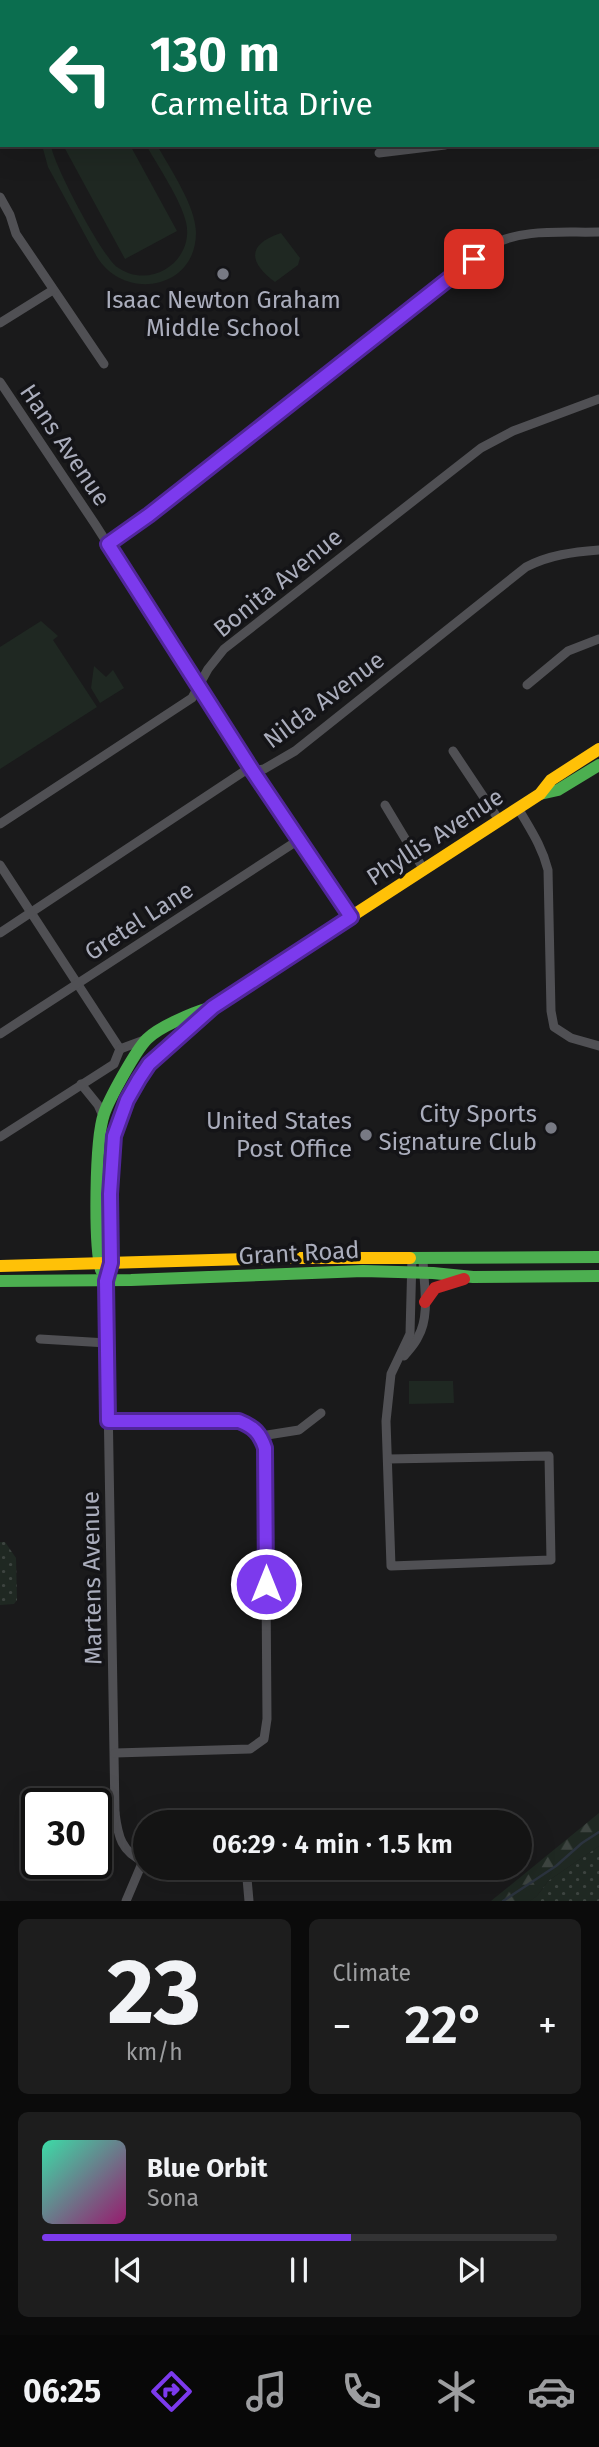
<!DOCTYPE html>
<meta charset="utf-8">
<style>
body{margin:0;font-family:"Fira Sans",sans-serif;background:#1d1d1d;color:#f1f3f6;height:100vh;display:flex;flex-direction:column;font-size:26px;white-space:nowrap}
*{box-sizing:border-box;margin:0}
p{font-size:23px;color:#9d9ea0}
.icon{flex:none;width:38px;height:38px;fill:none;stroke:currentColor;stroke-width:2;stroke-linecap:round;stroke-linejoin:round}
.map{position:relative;height:1901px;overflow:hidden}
.drawer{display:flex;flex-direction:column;gap:18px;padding:18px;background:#0b0b0b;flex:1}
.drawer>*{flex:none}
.guide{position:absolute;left:0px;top:0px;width:600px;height:147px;box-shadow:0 7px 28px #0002,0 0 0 2px #333334;background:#0b6e4f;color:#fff;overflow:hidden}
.speed{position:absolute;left:21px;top:1788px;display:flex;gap:14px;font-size:35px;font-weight:700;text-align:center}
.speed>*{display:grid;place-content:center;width:91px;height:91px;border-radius:50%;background:#141414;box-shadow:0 7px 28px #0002,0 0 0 2px #333334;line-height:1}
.speed .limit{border:4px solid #111;border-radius:10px;background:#fff;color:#111}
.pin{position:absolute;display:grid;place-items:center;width:60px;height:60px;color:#fff;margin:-30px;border-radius:14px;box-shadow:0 4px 10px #0006}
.me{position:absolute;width:77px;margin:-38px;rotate:0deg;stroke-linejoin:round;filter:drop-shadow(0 0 5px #0008)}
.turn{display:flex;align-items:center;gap:24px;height:147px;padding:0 35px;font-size:32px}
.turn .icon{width:91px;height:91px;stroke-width:2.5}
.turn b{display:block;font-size:49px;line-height:60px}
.big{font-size:52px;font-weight:600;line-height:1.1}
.drawer .card{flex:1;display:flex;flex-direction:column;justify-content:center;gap:10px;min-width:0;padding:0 24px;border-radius:10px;background:#1d1d1d}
.drawer .dial{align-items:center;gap:0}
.dial b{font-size:91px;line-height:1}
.song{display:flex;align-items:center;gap:21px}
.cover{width:84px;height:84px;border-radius:10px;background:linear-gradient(135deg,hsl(160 70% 55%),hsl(320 70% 35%))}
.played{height:7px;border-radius:4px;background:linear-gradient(90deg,#7c3aed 60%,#333334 60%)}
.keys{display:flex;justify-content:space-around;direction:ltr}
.heat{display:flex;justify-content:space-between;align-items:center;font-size:38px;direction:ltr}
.drawer .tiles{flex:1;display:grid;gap:18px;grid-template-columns:1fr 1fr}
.card:last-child{grid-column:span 2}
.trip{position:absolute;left:133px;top:1810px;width:399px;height:70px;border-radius:35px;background:#141414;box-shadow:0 7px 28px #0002,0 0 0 2px #333334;font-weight:600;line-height:70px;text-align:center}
.menu{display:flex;height:112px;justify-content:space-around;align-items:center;background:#080808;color:#9d9ea0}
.menu .icon{width:49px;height:49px}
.menu .current{color:#7c3aed}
.menu b{font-size:32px;color:#f1f3f6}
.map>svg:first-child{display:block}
.grass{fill:url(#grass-dots)}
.forest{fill:url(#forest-firs)}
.park{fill:#1f2822}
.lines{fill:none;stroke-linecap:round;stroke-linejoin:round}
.stream{stroke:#2b333e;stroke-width:2.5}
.street{stroke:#505054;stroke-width:9}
.fast{stroke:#4caf50;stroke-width:12}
.slow{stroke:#ffc107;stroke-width:12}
.jam{stroke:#c62828;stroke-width:12}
.route-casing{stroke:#51269a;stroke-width:18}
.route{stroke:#7c3aed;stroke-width:12}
.poi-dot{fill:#787a84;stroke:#141417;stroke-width:2.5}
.labels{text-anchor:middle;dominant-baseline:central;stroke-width:7;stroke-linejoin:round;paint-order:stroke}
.poi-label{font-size:24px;fill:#aaadbc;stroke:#141417;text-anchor:end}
.street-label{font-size:24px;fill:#aaadbc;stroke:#141417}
</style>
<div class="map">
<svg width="599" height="1901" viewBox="0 0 599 1901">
<defs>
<pattern id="grass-dots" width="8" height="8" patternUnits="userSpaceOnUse" patternTransform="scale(1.75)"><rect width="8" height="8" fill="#1f2822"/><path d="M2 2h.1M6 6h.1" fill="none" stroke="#3d4440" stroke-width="1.8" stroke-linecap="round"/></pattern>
<pattern id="forest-firs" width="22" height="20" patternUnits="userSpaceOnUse" patternTransform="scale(1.75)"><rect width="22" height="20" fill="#1f2822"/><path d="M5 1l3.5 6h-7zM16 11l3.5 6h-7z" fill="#3d4440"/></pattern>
</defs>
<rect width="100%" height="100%" fill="#1a1a1b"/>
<g class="grass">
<path d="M 0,1542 L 5,1542 L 16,1558 L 17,1600 L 14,1604 L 0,1605 Z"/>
<path d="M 599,1846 L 599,1901 L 530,1901 L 537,1896 L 548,1881 Z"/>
</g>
<path class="forest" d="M 599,1813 L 599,1846 L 548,1881 L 537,1896 L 530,1901 L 491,1901 Z"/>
<g class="park">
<path d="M 42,145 L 51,145 C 53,164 102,256 117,267 C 150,291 195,261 186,222 C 181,200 158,166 146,145 L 157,145 C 170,169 196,206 196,233 C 196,289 125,302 97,257 L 48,167 Z"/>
<path d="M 63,145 L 130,145 L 177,231 L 125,259 Z"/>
<path d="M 281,233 L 300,258 L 298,265 L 275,282 C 248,262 247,244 281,233 Z"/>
<path d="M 41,621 L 58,636 L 53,640 L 97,707 L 0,769 L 0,647 Z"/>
<path d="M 94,666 L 106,677 L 113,670 L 124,688 L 100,703 L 91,688 Z"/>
<path d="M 409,1381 L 453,1381 L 454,1403 L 409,1404 Z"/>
</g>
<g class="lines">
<path class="stream" d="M 503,1901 L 556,1866 L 582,1843 L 599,1832"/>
<g class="street">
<path d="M 478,0 L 478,2"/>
<path d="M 580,0 L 580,2"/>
<path d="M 598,129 L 599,129"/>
<path d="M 379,153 L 445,145"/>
<path d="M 0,197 L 10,215 L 16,234 L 104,364"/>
<path d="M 0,323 L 53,290"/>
<path d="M 0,382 L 95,524 L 252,770 L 351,917"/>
<path d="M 108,544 L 149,515 L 490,246 C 521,228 563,233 599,232"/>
<path d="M 527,685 L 568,651 L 599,639"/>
<path d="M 453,751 L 499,820"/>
<path d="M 385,805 L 424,870"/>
<path d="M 518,808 C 530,829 542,846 548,870 L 551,1011 L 554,1027 L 571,1038 L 599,1046"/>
<path d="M 0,824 L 192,698 L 208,669 L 224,649 L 481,448 L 513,431 L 599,399"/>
<path d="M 0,865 L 120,1049"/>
<path d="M 0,933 L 243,772 L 264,769 L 295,751 L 526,567 C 549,555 573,552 599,550"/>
<path d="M 0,1034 L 300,839"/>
<path d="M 120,1049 L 147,1039"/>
<path d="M 81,1084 L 98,1105 L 103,1116"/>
<path d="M 0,1137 L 114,1064 L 120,1049"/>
<path d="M 106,1281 L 115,1813 C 118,1836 121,1852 145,1862"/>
<path d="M 40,1339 L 107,1343"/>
<path d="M 404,1356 C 409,1350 415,1344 418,1337 C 431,1315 423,1282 423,1257"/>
<path d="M 108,1421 L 239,1421 C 254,1427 260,1433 265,1449 L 267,1719 L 264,1739 L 250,1749 L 115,1753"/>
<path d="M 261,1436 L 299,1430 L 321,1413"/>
<path d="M 388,1459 L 549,1456 L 551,1560 L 391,1566 L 386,1421 L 391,1374 L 410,1334 L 412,1257"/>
<path d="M 96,1813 L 115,1813"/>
<path d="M 246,1867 L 249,1901"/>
<path d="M 126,1901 L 143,1861"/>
</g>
<g class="fast">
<path d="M 60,0 L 68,2"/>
<path d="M 540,794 L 558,790 L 599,765"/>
<path d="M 410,1258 L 599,1257"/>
<path d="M 101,1270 C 94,1243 95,1140 104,1114 C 109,1099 136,1050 147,1039 C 159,1027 192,1013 209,1008"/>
<path d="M 0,1281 L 131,1280 L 363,1271 L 433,1273 L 473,1277 L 599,1276"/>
<path d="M 106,1281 C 119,1235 105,1184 114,1137 C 131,1048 242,988 312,942"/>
</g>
<g class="slow">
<path d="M 105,2 L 114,0"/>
<path d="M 312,942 L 540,794 L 551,780 L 599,749"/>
<path d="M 0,1266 L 280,1258 L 410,1258"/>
</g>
<path class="jam" d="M 425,1302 L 435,1288 L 464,1279"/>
</g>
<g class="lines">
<defs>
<path id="route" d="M 266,1584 L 265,1448 C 260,1433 254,1427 239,1421 L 108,1421 L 106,1281 L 111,1263 L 110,1194 L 114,1136 L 127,1100 L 139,1079 L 149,1064 L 213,1007 L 351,917 L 252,770 L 108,544 L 149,515 L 474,259"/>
</defs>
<use href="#route" class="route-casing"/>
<use href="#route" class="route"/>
</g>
<g class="poi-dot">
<circle cx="223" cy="274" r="7"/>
<circle cx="551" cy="1128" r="7"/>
<circle cx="366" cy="1135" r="7"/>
</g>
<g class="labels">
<g class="poi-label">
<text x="223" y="300" text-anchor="middle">Isaac Newton Graham<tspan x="223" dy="28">Middle School</tspan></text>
<text x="537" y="1114">City Sports<tspan x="537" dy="28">Signature Club</tspan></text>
<text x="352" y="1121">United States<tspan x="352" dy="28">Post Office</tspan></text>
</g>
<g class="street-label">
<text transform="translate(65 445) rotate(56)">Hans Avenue</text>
<text transform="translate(278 583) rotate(-39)">Bonita Avenue</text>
<text transform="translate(324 700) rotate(-37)">Nilda Avenue</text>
<text transform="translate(435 837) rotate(-33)">Phyllis Avenue</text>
<text transform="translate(139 921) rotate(-33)">Gretel Lane</text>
<text transform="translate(299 1253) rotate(-3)">Grant Road</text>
<text transform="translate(92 1578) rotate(-91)">Martens Avenue</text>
</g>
</g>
</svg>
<div class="speed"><div class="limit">30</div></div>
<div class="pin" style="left:474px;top:259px;background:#d93025"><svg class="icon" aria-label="arrive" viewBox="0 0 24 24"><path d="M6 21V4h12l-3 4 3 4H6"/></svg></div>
<svg class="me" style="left:266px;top:1584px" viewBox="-20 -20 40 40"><circle r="17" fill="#7c3aed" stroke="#fff" stroke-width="3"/><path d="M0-11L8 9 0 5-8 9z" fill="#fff"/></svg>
<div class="trip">06:29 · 4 min · 1.5 km</div>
<div class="guide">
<div class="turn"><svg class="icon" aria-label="left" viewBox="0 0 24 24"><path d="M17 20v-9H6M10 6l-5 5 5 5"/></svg><div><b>130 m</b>Carmelita Drive</div></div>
</div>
</div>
<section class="drawer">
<div class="tiles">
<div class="card dial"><b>23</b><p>km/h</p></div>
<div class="card"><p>Climate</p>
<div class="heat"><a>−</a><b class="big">22°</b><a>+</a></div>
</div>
<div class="card">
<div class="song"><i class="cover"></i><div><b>Blue Orbit</b><p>Sona</p></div></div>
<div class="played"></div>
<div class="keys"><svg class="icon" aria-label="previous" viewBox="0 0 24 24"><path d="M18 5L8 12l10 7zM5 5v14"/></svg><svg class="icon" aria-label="pause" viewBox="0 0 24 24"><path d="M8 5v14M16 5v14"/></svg><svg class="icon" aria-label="next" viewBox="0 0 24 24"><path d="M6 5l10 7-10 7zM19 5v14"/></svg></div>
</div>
</div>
</section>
<nav class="menu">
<b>06:25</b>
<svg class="icon current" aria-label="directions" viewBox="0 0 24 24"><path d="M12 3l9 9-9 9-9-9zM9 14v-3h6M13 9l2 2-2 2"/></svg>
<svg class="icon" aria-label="music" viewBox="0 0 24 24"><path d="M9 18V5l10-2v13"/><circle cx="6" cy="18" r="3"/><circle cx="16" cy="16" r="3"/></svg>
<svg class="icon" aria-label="phone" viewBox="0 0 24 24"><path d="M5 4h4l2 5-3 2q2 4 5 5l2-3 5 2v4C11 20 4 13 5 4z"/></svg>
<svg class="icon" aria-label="climate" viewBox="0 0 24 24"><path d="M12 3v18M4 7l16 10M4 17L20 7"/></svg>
<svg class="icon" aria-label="car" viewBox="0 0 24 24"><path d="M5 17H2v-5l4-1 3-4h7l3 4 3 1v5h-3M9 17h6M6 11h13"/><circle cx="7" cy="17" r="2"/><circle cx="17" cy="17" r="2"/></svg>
</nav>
